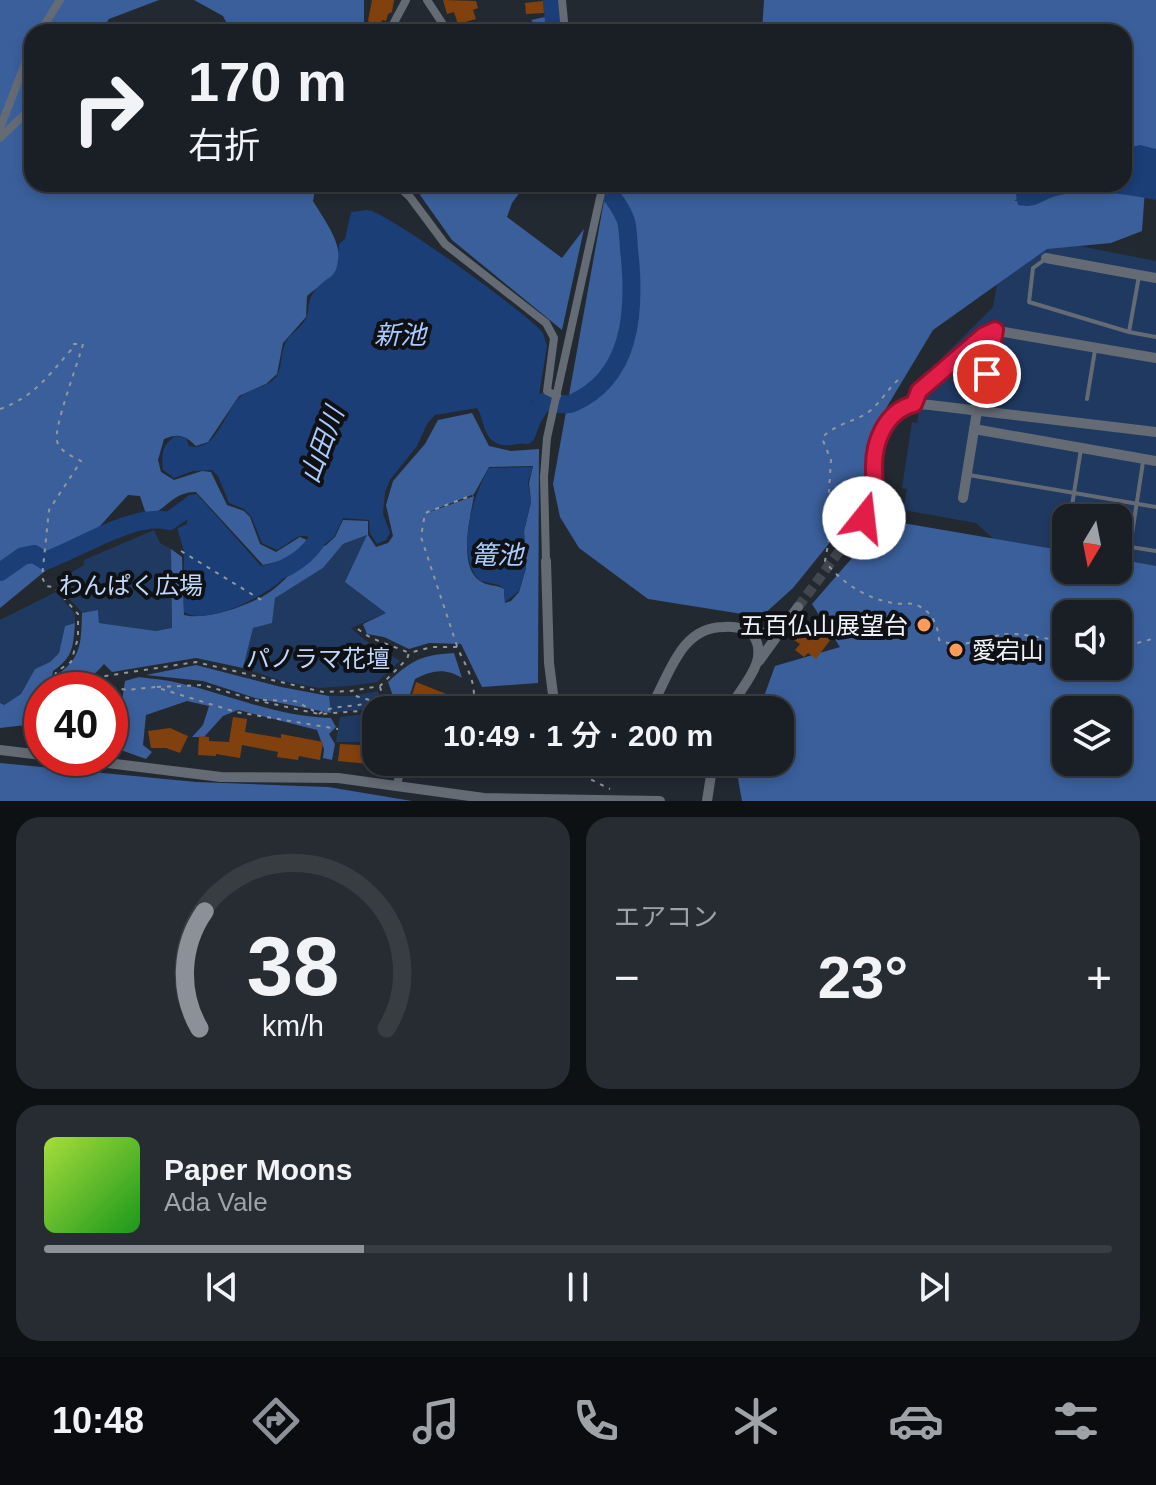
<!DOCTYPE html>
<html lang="ja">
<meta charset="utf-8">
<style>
body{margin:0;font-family:Helvetica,"Noto Sans JP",sans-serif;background:#272c32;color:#f1f3f6;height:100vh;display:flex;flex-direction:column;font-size:30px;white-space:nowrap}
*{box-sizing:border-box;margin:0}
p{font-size:26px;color:#9fa2a7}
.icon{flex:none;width:44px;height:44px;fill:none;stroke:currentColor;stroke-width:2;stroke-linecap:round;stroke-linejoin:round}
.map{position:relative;height:801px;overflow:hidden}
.side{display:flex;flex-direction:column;gap:16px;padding:16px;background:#0e1114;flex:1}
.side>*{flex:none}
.guide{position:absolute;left:24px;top:24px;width:1108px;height:168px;border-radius:24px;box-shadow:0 4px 12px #0003,0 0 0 2px #383d42;background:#1a1f25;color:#f1f3f6;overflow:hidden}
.needle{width:52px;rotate:190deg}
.controls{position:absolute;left:1052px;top:504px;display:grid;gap:16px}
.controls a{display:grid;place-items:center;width:80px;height:80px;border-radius:16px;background:#1a1f25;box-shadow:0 4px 12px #0003,0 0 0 2px #383d42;font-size:40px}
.speed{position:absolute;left:24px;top:672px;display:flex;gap:16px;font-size:40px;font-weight:700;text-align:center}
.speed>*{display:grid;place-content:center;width:104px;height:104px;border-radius:50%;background:#1a1f25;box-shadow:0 4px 12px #0003,0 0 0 2px #383d42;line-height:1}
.speed .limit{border:12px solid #d22;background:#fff;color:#111}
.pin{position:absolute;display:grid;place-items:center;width:68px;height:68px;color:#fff;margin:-34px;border:4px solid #fff;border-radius:50%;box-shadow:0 2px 8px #0007}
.me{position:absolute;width:88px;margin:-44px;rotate:16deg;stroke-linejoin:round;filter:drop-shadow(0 0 6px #0008)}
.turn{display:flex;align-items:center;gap:28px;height:168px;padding:0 32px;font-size:36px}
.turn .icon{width:104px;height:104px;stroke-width:2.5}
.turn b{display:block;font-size:56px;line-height:68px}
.big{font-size:60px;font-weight:600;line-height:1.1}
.side .widget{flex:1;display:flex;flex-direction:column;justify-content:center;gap:12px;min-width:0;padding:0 28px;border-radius:24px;background:#272c32}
.side .dial{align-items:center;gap:0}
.dial svg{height:208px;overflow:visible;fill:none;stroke:#383d42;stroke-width:7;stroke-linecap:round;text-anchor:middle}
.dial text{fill:#f1f3f6;stroke:none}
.song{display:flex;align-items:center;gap:24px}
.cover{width:96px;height:96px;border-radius:12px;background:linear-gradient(135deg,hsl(80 70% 55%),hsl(120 70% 35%))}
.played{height:8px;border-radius:4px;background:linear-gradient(90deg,#8c9099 30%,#383d42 30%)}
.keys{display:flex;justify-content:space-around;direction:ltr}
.heat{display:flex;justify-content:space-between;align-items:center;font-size:44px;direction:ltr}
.side .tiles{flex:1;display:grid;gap:16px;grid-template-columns:1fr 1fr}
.widget:last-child{grid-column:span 2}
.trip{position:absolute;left:362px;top:696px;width:432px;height:80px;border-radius:24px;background:#1a1f25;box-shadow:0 4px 12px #0003,0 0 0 2px #383d42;font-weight:600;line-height:80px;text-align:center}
.dock{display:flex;height:128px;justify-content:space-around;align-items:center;background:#0a0c0f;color:#9fa2a7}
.dock .icon{width:56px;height:56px}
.dock .on{color:#8c9099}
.dock b{font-size:36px;color:#f1f3f6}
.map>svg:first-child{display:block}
.green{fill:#203961}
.forest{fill:#3b5f9b;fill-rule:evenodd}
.water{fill:#1b3e77}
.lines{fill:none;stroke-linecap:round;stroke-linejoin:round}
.river{stroke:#1b3e77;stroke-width:18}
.building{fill:#80410e}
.tertiary-tunnel{stroke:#42474f;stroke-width:10;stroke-dasharray:10 5;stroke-linecap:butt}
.path{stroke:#92979e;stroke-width:2;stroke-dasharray:4 6;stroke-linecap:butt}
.service{stroke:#646b75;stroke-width:4}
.minor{stroke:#646b75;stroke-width:8}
.tertiary{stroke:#646b75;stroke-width:10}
.route-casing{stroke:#92132f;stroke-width:20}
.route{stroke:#e11d48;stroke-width:14}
.poi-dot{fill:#fe9b58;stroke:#0f1115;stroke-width:3}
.labels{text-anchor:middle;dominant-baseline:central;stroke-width:8;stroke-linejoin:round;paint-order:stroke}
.park-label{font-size:24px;fill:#c2d8fb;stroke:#0f1115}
.poi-label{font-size:24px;fill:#eff3f9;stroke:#0f1115;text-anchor:end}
.water-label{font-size:26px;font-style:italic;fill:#aacafe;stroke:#0f1115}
</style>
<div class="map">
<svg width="1156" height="801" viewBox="0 0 1156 801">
<rect width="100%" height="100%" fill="#232931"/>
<g class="green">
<path d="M 1033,237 L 1156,261 L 1156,575 L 1118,569 L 1118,518 L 1066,518 L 1066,561 L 1008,552 L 976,523 L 903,510 L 907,489 L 902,488 L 912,422 L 917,423 L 925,375 L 993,307 L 1001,261 Z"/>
<path d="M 154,530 L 160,543 L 171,549 L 172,629 L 156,631 L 99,623 L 98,611 L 82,613 L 55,582 L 84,565 L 84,560 Z"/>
<path d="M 368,535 L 386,613 L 351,628 L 365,640 L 400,661 L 377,682 L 349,686 L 319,688 L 282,681 L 243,668 L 253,628 L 272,622 L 274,598 L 323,568 L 343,544 Z"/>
<path d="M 56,592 L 75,614 L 75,623 L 65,626 L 59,653 L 50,662 L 35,669 L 21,694 L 4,705 L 0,703 L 0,620 Z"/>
<path d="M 378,691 L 383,707 L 331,713 L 329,696 L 354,696 Z"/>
<path d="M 376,713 L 376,742 L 336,742 L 340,717 Z"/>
</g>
<g class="forest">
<path d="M 0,0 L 159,0 L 109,19 L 100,32 L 32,32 L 32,184 L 316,184 L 313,201 C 324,220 352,254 332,276 C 326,284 315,288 307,296 L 306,317 L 283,343 L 277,374 L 266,384 L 239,396 L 208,442 L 196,446 C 185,435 178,433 164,439 L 158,460 L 161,472 L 174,480 L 202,471 L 211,472 L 227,505 L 244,511 L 250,517 L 260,544 L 276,552 L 300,537 L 311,542 C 298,557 282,561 263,565 L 196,492 C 174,491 166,510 147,517 L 140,496 L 128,495 L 100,526 L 0,608 Z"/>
<path d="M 194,0 L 364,0 L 364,32 L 231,32 L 223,16 Z"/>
<path d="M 764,0 L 1156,0 L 1156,156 L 1124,154 L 1124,32 L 762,32 Z"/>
<path d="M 548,7 L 557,7 L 559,32 L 541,32 L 531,20 L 545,17 Z"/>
<path d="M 427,184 L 526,184 L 512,203 L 507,217 L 562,258 L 584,229 L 562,330 L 452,240 L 420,195 Z"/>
<path d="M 607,184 L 1041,184 L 1014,201 L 1089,187 L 1145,189 L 1142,231 L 1111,243 L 1047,249 L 933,330 L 876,425 L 857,509 L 793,588 L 761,617 L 648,599 L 579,548 L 560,517 L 553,484 Z"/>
<path d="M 472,413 L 489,446 L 511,451 L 539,449 L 538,683 L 482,687 L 461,644 L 429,643 L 409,649 L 384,637 L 367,634 L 363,624 L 386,613 L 345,582 L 367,535 L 343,544 L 323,568 L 275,598 L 272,623 L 253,628 L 243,668 L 196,658 L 112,672 L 104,664 C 92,679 77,686 58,689 L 58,674 C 82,658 81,641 82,613 L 98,610 L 99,623 L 156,631 L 172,628 L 171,549 L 182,557 L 184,615 C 207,621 255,604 274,589 C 290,576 304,559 318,544 L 325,546 L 335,537 L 343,520 L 368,521 L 368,535 L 376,547 L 388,543 L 393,536 L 386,505 L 393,481 L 425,444 L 438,420 ZM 533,466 L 529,483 L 531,502 L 524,531 L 526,568 L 519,592 L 511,601 L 505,603 L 504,589 C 496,584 488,587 480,581 C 458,567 470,518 474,496 L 424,514 L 474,494 L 489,467 Z"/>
<path d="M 885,520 L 1066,551 L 1066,570 L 1118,570 L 1118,559 L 1156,566 L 1156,801 L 742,801 L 737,773 L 741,762 L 780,762 L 780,710 L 759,710 L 775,666 L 840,647 L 812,604 ZM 1066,614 L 1118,614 L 1118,666 L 1066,666 ZM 1066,710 L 1118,710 L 1118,762 L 1066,762 Z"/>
<path d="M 75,623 C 73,648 73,657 53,671 L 50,690 L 42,690 L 42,725 L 40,728 L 26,725 L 0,728 L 0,703 L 4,705 L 21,694 L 35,669 L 50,662 L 59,653 L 65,626 Z"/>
<path d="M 454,653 L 462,678 C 445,668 433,670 415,679 L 405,710 L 398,710 L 388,682 C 412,660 421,655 454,653 Z"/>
<path d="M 196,665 L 281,687 L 329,696 L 331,713 L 255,698 L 203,681 L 146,675 Z"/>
<path d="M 139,677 C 154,679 169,680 183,684 C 232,696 279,717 331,718 L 336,727 L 329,734 L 335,744 L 332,760 L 323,758 L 324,749 L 317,730 L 238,710 L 223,716 L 204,737 L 192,737 L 203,725 L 209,706 L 187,701 L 146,715 L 143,745 L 152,752 L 146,759 L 115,748 L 125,681 Z"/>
<path d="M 0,763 L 196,782 L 328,787 L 412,801 L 0,801 Z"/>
</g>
<g class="water">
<path d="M 1140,145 L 1156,149 L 1156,200 C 1126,194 1090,189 1060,195 C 1041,199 1039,209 1018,205 L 1015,190 L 1023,184 L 1124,184 L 1124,149 Z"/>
<path d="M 368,210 C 389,213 528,314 543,333 L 547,346 L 539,395 L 536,401 L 532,401 L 523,426 L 536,434 L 533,441 C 512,445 493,453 484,427 C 482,420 481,414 477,408 L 435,415 L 427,424 L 417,446 L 390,480 L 385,492 L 383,514 L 390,533 L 386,540 L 377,544 L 370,533 L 369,520 L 343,518 L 334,537 L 324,545 C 298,528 300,537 277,550 L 262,543 L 251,516 L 244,509 L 229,503 L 218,476 L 212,470 L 193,471 L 174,478 L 163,470 C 161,454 162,444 176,436 L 186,438 L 189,446 C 216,453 224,413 239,398 C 249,388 266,389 276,377 C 283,367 280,352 286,342 C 291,332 302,328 306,318 C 310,311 307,302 312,295 C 330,268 338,288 339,244 L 345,239 L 351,212 Z"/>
<path d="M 533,467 L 528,482 L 531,502 L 524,531 L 526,568 L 519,591 L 505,602 L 504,589 L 499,585 L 480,581 C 454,555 473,495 489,468 Z"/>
<path d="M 197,494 L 262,567 L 274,566 L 282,580 C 264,596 207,627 184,612 L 184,551 L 178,531 L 178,528 L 187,524 L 188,518 L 183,515 L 172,525 L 167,523 L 166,514 L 189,495 Z"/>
</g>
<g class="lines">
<g class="river">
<path d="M 552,0 L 555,32"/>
<path d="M 511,424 L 526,435 L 533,417 L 543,402 C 553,401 564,407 573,403 C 631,377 635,313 630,258 C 628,246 629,232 626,221 C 621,207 611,195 602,184"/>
<path d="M 0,572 L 23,556 L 34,554 L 45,561 C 79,549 134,512 169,521 L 185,510"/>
<path d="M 255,575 C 277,576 303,561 316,542 C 320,535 322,525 324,517"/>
</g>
</g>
<g class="building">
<path d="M 372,0 L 394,0 L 392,12 L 388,14 L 386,21 L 382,20 L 380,30 L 368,21 Z"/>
<path d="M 443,0 L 476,1 L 478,8 L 473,10 L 476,19 L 458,24 L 454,12 L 447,14 Z"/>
<path d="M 543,1 L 544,13 L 526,14 L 525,3 Z"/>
<path d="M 808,622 L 831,639 L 816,659 L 808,653 L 804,657 L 795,650 L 800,644 L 794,640 Z"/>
<path d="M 416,682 L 459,699 L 456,710 L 412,710 L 408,707 Z"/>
<path d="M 233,717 L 247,719 L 245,732 L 281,738 L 281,734 L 323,742 L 320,760 L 299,756 L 298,760 L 277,757 L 278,752 L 242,745 L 240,758 L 216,754 L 216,756 L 198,755 L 199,736 L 209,737 L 209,741 L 229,742 Z"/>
<path d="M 170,728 L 188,736 L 180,753 L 166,748 L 151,748 L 148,731 Z"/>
<path d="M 340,744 L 376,746 L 376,753 L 370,753 L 369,764 L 338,761 Z"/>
</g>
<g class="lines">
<path class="tertiary-tunnel" d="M 798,607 L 864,518"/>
<g class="path">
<path d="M 898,380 C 886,391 880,404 867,413 C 853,422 833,425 822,438 L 831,460 L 828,506 L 832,523 L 825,561 C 840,582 867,599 893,603 C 900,605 910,602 917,605 C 932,612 938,625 939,640 C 965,651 982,636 1008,634 C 1023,633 1049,640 1066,641"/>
<path d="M 0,409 C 34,397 48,376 71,350 L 73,344 L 83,344 C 78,363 53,429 57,441 C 60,452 72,456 81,461 L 49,510 L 42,577 L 46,586 L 54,587 L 78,614 L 78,638 L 71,662 L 56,672 L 53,690"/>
<path d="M 181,551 L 263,601"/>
<path d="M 358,629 C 372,641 392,645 409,653"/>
<path d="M 457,646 L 421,537 L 425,513 L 473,495"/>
<path d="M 1118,648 L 1156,638"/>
<path d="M 99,679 L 98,685 L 127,690 L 155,687 L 236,712 L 338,729"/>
<path d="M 157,687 L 203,685 L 255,700 L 319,714 L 376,710"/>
<path d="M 380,687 L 387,710"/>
<path d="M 67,690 L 99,677 L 196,662 L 323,692 L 351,691 L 380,686 L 407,659 L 409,653 L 432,647 L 457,647 C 466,667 481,688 470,710"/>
<path d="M 263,700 L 295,701 L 314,711"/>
<path d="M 319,714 C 334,703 357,709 373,701 L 352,695 L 351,693"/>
<path d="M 592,762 L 588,778 L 610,789"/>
</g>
<g class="service">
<path d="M 1044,260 L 1033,268 L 1029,302 L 1129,332 L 1156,337"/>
<path d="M 1129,332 L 1139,276"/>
<path d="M 983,396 L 995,331"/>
<path d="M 1087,399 L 1095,350"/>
<path d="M 969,475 L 1156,507"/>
<path d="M 1070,518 L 1081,449"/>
<path d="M 1118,545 L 1156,551"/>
<path d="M 1130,547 L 1143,462"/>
</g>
<g class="minor">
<path d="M 427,0 L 448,32"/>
<path d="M 562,0 L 565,32"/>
<path d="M 40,32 L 60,0"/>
<path d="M 389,32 L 406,0"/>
<path d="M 0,128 L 32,46"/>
<path d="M 0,138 L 32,107"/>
<path d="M 396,184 L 410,197 L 445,244 L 546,323 L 554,338 L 547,391 L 557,396"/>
<path d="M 546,561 L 544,477 L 547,438 L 603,184"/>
<path d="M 747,631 L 768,632 L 783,627"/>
<path d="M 397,784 L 403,762"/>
</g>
<g class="tertiary">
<path d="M 1046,258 L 1156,278"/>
<path d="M 914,404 L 919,391 L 992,330 L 1156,358"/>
<path d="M 974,429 L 1156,461"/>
<path d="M 963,498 L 977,411"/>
<path d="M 864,518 C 868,513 872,508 874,502 C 878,491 874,477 874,465 C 874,430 893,401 930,405 L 1156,432"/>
<path d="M 546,561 L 549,663 L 555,710"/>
<path d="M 759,661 L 798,607"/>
<path d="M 649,710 C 669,679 678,627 724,627 C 734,626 745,629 753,635 C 771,661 740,687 729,710"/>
<path d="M 0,750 L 42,755"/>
<path d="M 67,758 L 221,777 L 338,778 L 484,798 L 660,801"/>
<path d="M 707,801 L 713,762"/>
</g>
</g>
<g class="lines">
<defs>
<path id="route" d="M 864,518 C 868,513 872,508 874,502 C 877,492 874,480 874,470 C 873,443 885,411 914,404 L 919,391 L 984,335 L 995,330 L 987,374"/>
</defs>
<use href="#route" class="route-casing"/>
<use href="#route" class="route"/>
</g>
<g class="poi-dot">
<circle cx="924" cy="625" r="8"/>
<circle cx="956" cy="650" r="8"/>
</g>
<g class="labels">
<g class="park-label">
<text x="131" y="585">わんぱく広場</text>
<text x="318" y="658">パノラマ花壇</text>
</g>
<g class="poi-label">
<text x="908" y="625">五百仏山展望台</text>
<text x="972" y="650" text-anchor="start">愛宕山</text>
</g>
<g class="water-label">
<text x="400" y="335">新池</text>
<text transform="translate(322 445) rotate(-70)">山田川</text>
<text x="497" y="555">篭池</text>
</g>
</g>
</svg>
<div class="controls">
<a><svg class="needle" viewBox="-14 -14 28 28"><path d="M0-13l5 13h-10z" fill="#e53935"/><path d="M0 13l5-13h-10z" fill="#9fa2a7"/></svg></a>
<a><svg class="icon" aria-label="sound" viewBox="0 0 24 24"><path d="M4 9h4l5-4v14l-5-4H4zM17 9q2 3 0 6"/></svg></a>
<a><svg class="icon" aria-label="layers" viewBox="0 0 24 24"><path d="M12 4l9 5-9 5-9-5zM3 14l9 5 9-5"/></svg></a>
</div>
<div class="speed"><div class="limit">40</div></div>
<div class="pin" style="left:987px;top:374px;background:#d93025"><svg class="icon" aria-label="arrive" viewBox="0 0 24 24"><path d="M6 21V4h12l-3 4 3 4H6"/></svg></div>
<svg class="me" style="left:864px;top:518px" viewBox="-20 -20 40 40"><circle r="19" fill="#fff"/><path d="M0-13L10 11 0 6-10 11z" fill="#e11d48"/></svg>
<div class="trip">10:49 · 1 分 · 200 m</div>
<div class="guide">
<div class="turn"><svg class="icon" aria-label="right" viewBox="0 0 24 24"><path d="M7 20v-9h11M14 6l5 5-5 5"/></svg><div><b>170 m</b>右折</div></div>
</div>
</div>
<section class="side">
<div class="tiles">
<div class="widget dial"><svg viewBox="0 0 100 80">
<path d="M14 69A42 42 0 1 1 86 69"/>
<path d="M14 69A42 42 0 0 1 16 24" stroke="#8c9099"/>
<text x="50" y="56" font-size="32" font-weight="700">38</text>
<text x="50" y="72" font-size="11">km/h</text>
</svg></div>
<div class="widget"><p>エアコン</p>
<div class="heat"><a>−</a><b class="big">23°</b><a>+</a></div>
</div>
<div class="widget">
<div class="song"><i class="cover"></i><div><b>Paper Moons</b><p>Ada Vale</p></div></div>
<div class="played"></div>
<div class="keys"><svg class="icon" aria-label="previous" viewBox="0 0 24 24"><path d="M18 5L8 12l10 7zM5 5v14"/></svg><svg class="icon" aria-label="pause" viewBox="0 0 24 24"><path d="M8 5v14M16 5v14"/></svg><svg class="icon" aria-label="next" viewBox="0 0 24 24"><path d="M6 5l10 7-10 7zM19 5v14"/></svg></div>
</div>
</div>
</section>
<nav class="dock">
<b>10:48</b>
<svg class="icon on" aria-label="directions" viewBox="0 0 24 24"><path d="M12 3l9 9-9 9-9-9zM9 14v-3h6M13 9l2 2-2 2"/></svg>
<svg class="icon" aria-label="music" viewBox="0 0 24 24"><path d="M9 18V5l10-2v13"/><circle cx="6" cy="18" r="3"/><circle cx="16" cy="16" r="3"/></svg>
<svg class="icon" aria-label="phone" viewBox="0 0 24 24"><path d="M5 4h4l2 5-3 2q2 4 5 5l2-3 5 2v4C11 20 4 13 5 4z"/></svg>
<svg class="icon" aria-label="climate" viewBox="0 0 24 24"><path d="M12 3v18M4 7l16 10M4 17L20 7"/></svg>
<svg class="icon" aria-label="car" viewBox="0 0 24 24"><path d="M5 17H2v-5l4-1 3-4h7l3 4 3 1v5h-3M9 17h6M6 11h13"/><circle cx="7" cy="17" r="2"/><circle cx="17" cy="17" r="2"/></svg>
<svg class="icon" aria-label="filters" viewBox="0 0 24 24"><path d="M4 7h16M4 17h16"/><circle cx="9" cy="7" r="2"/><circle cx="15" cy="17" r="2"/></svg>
</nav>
